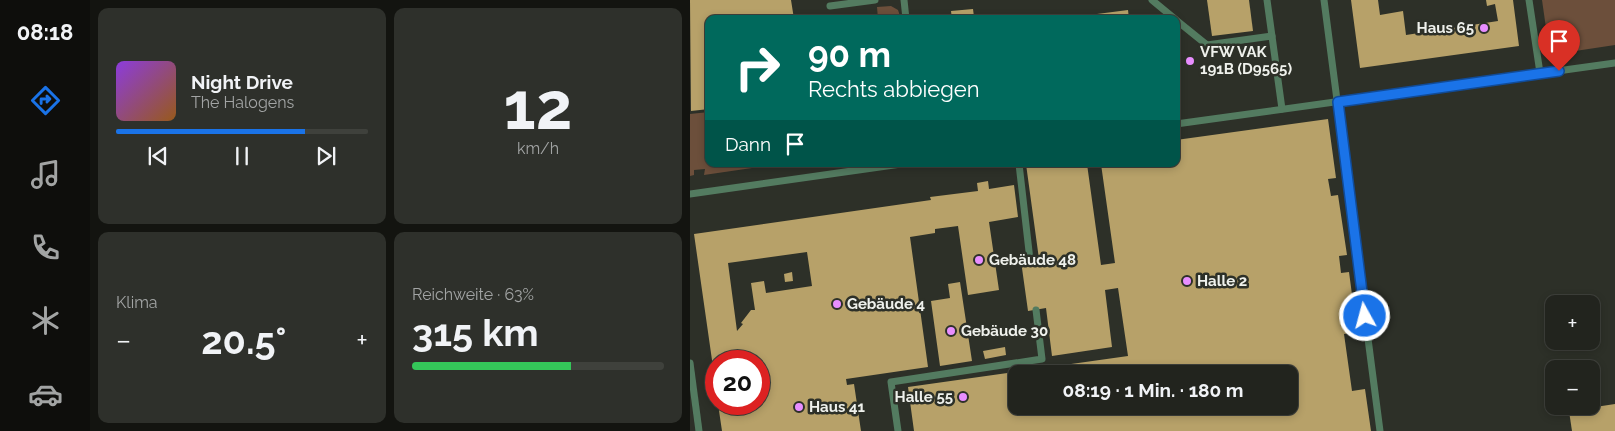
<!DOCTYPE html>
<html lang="de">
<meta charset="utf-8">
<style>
body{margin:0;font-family:Raleway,sans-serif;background:#2e302b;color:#f1f3f6;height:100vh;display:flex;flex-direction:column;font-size:19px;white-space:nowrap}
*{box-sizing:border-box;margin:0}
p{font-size:16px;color:#a2a4a4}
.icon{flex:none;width:28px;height:28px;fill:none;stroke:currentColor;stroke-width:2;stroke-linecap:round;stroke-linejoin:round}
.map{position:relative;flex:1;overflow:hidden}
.details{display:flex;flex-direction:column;gap:8px;padding:8px;background:#131410;width:600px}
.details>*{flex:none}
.banner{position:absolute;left:15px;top:15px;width:475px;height:152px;border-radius:10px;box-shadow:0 2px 8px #0003,0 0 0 1px #3f413c;background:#00695c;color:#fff;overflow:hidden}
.tools{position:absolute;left:855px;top:295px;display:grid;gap:10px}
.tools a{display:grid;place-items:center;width:55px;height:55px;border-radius:10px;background:#22241e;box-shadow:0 2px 8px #0003,0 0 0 1px #3f413c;font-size:25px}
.speed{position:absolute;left:15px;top:350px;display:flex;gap:10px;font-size:25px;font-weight:700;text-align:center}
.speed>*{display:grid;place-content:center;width:65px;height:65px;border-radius:50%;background:#22241e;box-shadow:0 2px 8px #0003,0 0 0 1px #3f413c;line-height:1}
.speed .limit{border:8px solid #d22;background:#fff;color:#111}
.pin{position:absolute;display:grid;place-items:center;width:42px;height:42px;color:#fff;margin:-51px -21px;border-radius:50% 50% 50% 0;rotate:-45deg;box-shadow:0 0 5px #0007}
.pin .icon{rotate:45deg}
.me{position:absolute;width:55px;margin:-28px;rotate:353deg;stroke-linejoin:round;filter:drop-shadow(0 0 4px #0008)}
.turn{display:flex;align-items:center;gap:18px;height:105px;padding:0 20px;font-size:22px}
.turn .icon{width:65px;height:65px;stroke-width:2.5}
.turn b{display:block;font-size:35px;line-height:42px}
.then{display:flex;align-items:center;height:48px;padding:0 20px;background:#0003;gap:10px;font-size:19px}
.big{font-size:38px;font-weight:700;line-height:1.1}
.details .widget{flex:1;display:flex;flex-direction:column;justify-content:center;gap:8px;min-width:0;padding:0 18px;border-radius:10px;background:#2e302b}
.details .dial{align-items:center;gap:0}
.dial b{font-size:65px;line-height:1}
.song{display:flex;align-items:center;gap:15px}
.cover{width:60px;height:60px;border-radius:8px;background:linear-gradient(135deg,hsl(270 70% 55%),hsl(30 70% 35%))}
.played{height:5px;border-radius:2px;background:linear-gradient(90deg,#1a73e8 75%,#3f413c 75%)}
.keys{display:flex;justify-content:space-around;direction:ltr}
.heat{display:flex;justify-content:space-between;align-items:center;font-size:28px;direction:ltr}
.charge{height:8px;border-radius:4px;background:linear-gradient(90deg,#34c759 63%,#3f413c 0)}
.details .tiles{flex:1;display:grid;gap:8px;grid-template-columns:repeat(2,1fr)}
.trip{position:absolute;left:318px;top:365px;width:290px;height:50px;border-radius:10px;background:#22241e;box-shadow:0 2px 8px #0003,0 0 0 1px #3f413c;font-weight:700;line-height:50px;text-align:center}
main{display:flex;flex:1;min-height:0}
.tabs{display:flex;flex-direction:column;width:90px;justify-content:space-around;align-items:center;background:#0e0e0c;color:#a2a4a4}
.tabs .icon{width:35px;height:35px}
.tabs .current{color:#1a73e8}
.tabs b{font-size:22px;color:#f1f3f6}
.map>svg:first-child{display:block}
.green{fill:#6c4f3b}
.building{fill:#b7a169;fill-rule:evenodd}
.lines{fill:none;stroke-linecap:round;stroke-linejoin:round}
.lane{stroke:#537b60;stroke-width:7}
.route-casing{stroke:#114b97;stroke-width:12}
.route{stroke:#1a73e8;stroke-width:9}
.poi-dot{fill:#e88eff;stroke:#2d3028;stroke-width:2}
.labels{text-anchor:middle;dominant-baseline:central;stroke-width:5;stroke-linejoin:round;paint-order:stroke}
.poi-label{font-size:15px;font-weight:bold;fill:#eff1ec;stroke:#2d3028;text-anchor:start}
</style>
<main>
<nav class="tabs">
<b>08:18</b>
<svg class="icon current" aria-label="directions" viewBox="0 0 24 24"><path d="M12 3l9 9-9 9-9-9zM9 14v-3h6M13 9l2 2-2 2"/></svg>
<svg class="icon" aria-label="music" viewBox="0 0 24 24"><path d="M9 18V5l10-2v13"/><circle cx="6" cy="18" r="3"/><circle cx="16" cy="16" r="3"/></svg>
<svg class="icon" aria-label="phone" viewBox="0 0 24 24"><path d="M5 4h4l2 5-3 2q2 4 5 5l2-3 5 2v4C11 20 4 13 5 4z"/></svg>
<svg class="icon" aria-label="climate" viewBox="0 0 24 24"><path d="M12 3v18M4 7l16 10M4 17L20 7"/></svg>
<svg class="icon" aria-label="car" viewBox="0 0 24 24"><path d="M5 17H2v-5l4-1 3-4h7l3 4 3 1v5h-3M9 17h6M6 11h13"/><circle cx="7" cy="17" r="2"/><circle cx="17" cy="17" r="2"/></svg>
</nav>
<section class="details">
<div class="tiles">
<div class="widget">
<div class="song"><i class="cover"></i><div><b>Night Drive</b><p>The Halogens</p></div></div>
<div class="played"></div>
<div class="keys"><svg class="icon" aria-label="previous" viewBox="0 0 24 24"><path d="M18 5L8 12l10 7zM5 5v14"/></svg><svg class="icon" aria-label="pause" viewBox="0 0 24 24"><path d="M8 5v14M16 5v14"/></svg><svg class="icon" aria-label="next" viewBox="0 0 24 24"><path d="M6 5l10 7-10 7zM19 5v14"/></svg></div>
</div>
<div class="widget dial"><b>12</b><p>km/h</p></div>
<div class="widget"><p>Klima</p>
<div class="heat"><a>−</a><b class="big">20.5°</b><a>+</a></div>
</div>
<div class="widget"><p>Reichweite · 63%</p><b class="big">315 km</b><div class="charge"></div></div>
</div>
</section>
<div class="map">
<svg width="925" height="431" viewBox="0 0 925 431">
<rect width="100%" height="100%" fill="#2d3028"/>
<g class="green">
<path d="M 852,0 L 925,0 L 925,45 L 872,53 L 863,51 L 858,42 Z"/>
<path d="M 201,6 L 208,10 L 211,19 L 188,19 L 187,7 Z"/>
<path d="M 19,112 L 19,164 L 89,164 L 14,175 L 15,169 L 4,170 L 4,175 L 0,176 L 0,114 Z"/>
</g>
<g class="building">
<path d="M 0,0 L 101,0 L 104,19 L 19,19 L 19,109 L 1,111 Z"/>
<path d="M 517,0 L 559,0 L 563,31 L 522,36 Z"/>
<path d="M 661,0 L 688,0 L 690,15 L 713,11 L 716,35 L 808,21 L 805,4 L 797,6 L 796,0 L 823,0 L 829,46 L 670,68 Z"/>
<path d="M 283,9 L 284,17 L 262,19 L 261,11 Z"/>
<path d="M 438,10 L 439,19 L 376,19 L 376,18 Z"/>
<path d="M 638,119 L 646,178 L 638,179 L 641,196 L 648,195 L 657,255 L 649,256 L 651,273 L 659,272 L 667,332 L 654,334 L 662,391 L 675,389 L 681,431 L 224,431 L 218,387 L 438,356 L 428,288 L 415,290 L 422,347 L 362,356 L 356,308 L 338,311 L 331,261 L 349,259 L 336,164 L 397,164 L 411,265 L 425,263 L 411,164 L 486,164 L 486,140 ZM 326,374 L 599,374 L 599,406 L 326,406 Z"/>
<path d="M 298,181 L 299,189 L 324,185 L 328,217 L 299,222 L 309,290 L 278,295 L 268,226 L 245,229 L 245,233 L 220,237 L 238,367 L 156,379 L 157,385 L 164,384 L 171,431 L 32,431 L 28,404 L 69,404 L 69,361 L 26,361 L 25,381 L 4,234 L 241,200 L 240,197 L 288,191 L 287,183 ZM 117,252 L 122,286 L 76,293 L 74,281 L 61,283 L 65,310 L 61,310 L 51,323 L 53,324 L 47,331 L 38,263 Z"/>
<path d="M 102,272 L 103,281 L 95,282 L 94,274 Z"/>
<path d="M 270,282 L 282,361 L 250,366 L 241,301 L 260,298 L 258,284 Z"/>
<path d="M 315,347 L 316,355 L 295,359 L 293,351 Z"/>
<path d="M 925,404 L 925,431 L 882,431 L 879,411 Z"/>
</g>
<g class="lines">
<g class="lane">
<path d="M 214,0 L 216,19"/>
<path d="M 462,0 L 485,19"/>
<path d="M 577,0 L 592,109"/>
<path d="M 634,0 L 690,431"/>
<path d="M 839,0 L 850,73"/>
<path d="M 140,6 L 185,0"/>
<path d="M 486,20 L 517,45 L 582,36"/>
<path d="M 486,124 L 925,63"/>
<path d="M 329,164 L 340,260"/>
<path d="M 0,194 L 211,164"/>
<path d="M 0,363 L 9,431"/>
<path d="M 208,431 L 201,382 L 352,359 L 346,310"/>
</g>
</g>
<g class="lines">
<defs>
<path id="route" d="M 675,316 L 648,102 L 869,71"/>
</defs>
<use href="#route" class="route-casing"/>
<use href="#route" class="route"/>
</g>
<g class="poi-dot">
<circle cx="794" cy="28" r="5"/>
<circle cx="500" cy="61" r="5"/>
<circle cx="289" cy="260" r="5"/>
<circle cx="497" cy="281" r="5"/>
<circle cx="147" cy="304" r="5"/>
<circle cx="261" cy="331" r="5"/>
<circle cx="273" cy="397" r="5"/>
<circle cx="109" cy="407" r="5"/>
</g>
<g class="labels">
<g class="poi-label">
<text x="784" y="28" text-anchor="end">Haus 65</text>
<text x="510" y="52">VFW VAK<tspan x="510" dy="17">191B (D9565)</tspan></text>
<text x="299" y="260">Gebäude 48</text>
<text x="507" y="281">Halle 2</text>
<text x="157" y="304">Gebäude 4</text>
<text x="271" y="331">Gebäude 30</text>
<text x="263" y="397" text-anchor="end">Halle 55</text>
<text x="119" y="407">Haus 41</text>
</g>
</g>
</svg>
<div class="tools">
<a>+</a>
<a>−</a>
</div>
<div class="speed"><div class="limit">20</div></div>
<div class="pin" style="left:869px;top:71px;background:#d93025"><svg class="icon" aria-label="arrive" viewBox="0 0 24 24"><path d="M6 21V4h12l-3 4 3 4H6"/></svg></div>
<svg class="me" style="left:675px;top:316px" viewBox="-20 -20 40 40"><circle r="17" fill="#1a73e8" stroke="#fff" stroke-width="3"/><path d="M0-11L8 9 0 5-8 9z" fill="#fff"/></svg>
<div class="trip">08:19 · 1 Min. · 180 m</div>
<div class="banner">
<div class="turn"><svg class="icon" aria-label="right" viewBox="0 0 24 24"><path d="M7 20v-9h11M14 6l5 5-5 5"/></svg><div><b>90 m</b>Rechts abbiegen</div></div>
<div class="then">Dann<svg class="icon" aria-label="arrive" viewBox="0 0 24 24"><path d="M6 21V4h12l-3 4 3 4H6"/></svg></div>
</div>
</div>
</main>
